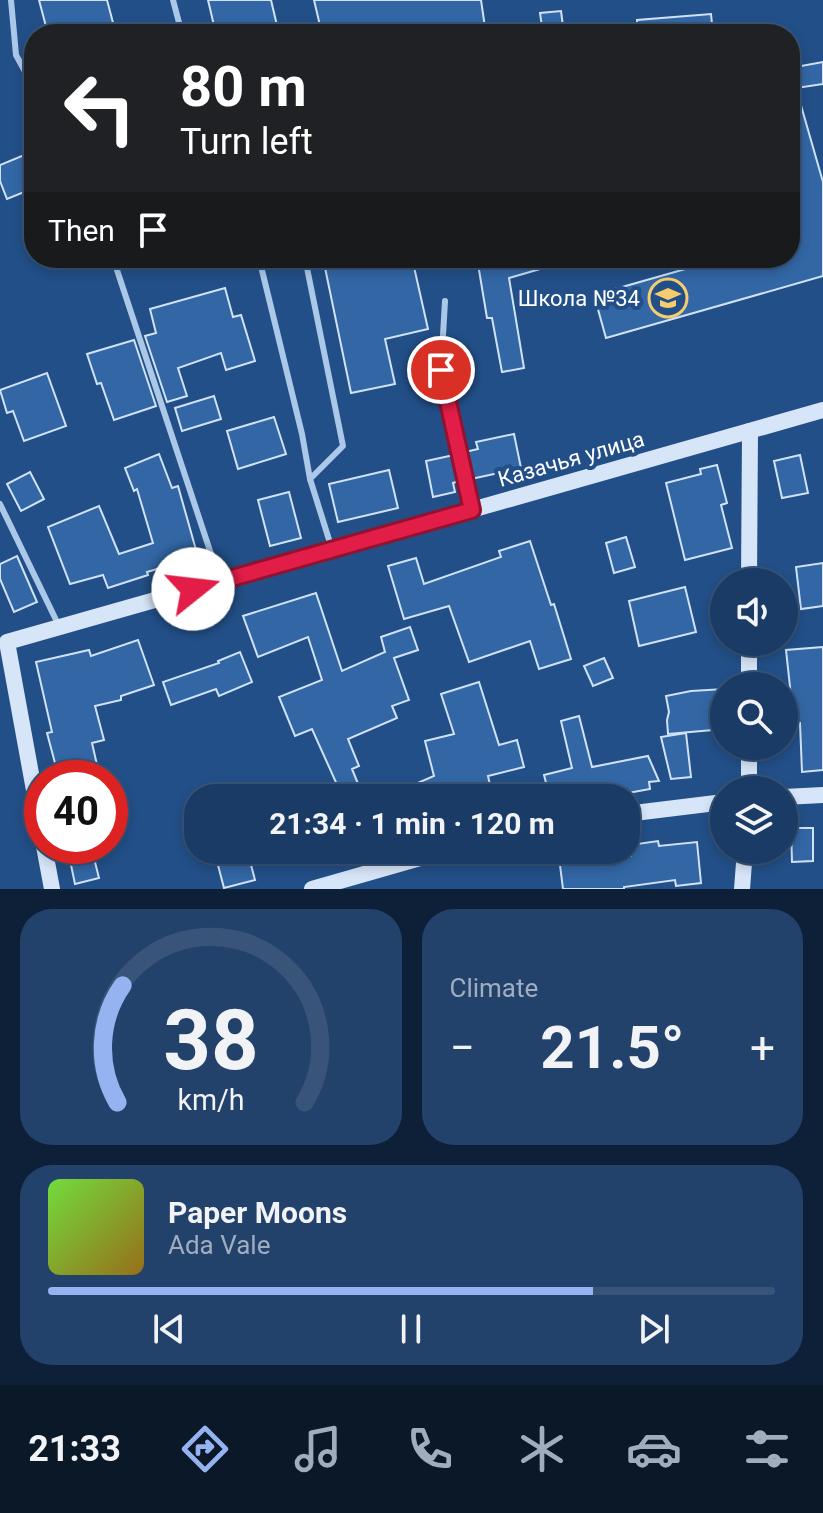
<!DOCTYPE html>
<meta charset="utf-8">
<style>
body{margin:0;font-family:Roboto,sans-serif;background:#23426b;color:#f1f3f6;height:100vh;display:flex;flex-direction:column;font-size:30px;white-space:nowrap}
*{box-sizing:border-box;margin:0}
p{font-size:26px;color:#9fadbf}
.icon{flex:none;width:44px;height:44px;fill:none;stroke:currentColor;stroke-width:2;stroke-linecap:round;stroke-linejoin:round}
.map{position:relative;height:889px;overflow:hidden}
.panel{display:flex;flex-direction:column;gap:20px;padding:20px;background:#0e2038;flex:1}
.panel>*{flex:none}
.banner{position:absolute;left:24px;top:24px;width:776px;height:244px;border-radius:32px;box-shadow:0 4px 12px #0003,0 0 0 2px #385579;background:#202124;color:#fff;overflow:hidden}
.fabs{position:absolute;left:710px;top:568px;display:grid;gap:16px}
.fabs a{display:grid;place-items:center;width:88px;height:88px;border-radius:50%;background:#1a3b65;box-shadow:0 4px 12px #0003,0 0 0 2px #385579;font-size:40px}
.speed{position:absolute;left:24px;top:760px;display:flex;gap:16px;font-size:40px;font-weight:700;text-align:center}
.speed>*{display:grid;place-content:center;width:104px;height:104px;border-radius:50%;background:#1a3b65;box-shadow:0 4px 12px #0003,0 0 0 2px #385579;line-height:1}
.speed .limit{border:12px solid #d22;background:#fff;color:#111}
.pin{position:absolute;display:grid;place-items:center;width:68px;height:68px;color:#fff;margin:-34px;border:4px solid #fff;border-radius:50%;box-shadow:0 2px 8px #0007}
.me{position:absolute;width:88px;margin:-44px;rotate:74deg;stroke-linejoin:round;filter:drop-shadow(0 0 6px #0008)}
.turn{display:flex;align-items:center;gap:28px;height:168px;padding:0 24px;font-size:36px}
.turn .icon{width:104px;height:104px;stroke-width:2.5}
.turn b{display:block;font-size:56px;line-height:68px}
.then{display:flex;align-items:center;height:76px;padding:0 24px;background:#0003;gap:16px;font-size:30px}
.big{font-size:60px;font-weight:700;line-height:1.1}
.panel .tile{flex:1;display:flex;flex-direction:column;justify-content:center;gap:12px;min-width:0;padding:0 28px;border-radius:32px;background:#23426b}
.panel .dial{align-items:center;gap:0}
.dial svg{height:208px;overflow:visible;fill:none;stroke:#385579;stroke-width:7;stroke-linecap:round;text-anchor:middle}
.dial text{fill:#f1f3f6;stroke:none}
.song{display:flex;align-items:center;gap:24px}
.cover{width:96px;height:96px;border-radius:12px;background:linear-gradient(135deg,hsl(100 70% 55%),hsl(40 70% 35%))}
.played{height:8px;border-radius:4px;background:linear-gradient(90deg,#95b2f1 75%,#385579 75%)}
.keys{display:flex;justify-content:space-around;direction:ltr}
.heat{display:flex;justify-content:space-between;align-items:center;font-size:44px;direction:ltr}
.panel .tiles{flex:1;display:grid;gap:20px;grid-template-columns:1fr 1fr}
.tile:last-child{grid-column:span 2}
.trip{position:absolute;left:184px;top:784px;width:456px;height:80px;border-radius:32px;background:#1a3b65;box-shadow:0 4px 12px #0003,0 0 0 2px #385579;font-weight:700;line-height:80px;text-align:center}
.tab-bar{display:flex;height:128px;justify-content:space-around;align-items:center;background:#0a1828;color:#9fadbf}
.tab-bar .icon{width:56px;height:56px}
.tab-bar .current{color:#95b2f1}
.tab-bar b{font-size:36px;color:#f1f3f6}
.map>svg:first-child{display:block}
.building{fill:#3266a4;stroke:#d0e2f7;stroke-width:2}
.lines{fill:none;stroke-linecap:round;stroke-linejoin:round}
.lane{stroke:#acc8e9;stroke-width:6}
.secondary{stroke:#d7e5f8;stroke-width:16}
.route-casing{stroke:#92132f;stroke-width:20}
.route{stroke:#e11d48;stroke-width:14}
.labels{text-anchor:middle;dominant-baseline:central;stroke-width:8;stroke-linejoin:round;paint-order:stroke}
.poi-label{font-size:22px;fill:#fff;stroke:#224f87;text-anchor:end}
.street-label{font-size:22px;fill:#fff;stroke:#224f87}
</style>
<div class="map">
<svg width="823" height="889" viewBox="0 0 823 889">
<rect width="100%" height="100%" fill="#224f87"/>
<g class="building">
<path d="M 39,0 L 107,0 L 116,34 L 48,34 Z"/>
<path d="M 208,0 L 271,0 L 279,34 L 216,34 Z"/>
<path d="M 314,0 L 481,0 L 486,34 L 322,34 Z"/>
<path d="M 561,11 L 564,34 L 543,34 L 540,13 Z"/>
<path d="M 711,14 L 713,34 L 638,34 L 637,20 Z"/>
<path d="M 823,62 L 823,84 L 796,88 L 823,182 L 823,276 L 606,338 L 594,295 L 724,258 L 790,258 L 790,86 L 793,86 L 790,68 Z"/>
<path d="M 34,151 L 34,188 L 7,199 L 0,181 L 0,165 Z"/>
<path d="M 323,258 L 412,258 L 428,329 L 385,339 L 395,384 L 351,393 Z"/>
<path d="M 477,258 L 560,258 L 561,263 L 509,278 L 524,368 L 502,372 L 492,318 L 487,318 Z"/>
<path d="M 225,288 L 233,317 L 241,315 L 255,361 L 226,370 L 221,353 L 178,368 L 187,396 L 167,402 L 145,336 L 156,333 L 150,309 Z"/>
<path d="M 134,340 L 156,406 L 114,420 L 101,383 L 97,384 L 87,354 Z"/>
<path d="M 47,373 L 66,426 L 24,441 L 13,411 L 7,413 L 0,390 Z"/>
<path d="M 214,396 L 221,419 L 182,431 L 175,408 Z"/>
<path d="M 274,417 L 286,454 L 238,469 L 227,431 Z"/>
<path d="M 514,434 L 521,468 L 471,479 L 465,452 L 478,449 L 476,442 Z"/>
<path d="M 159,454 L 172,488 L 178,486 L 198,557 L 147,572 L 148,575 L 108,588 L 103,575 L 70,584 L 48,527 L 99,506 L 119,554 L 153,543 L 137,489 L 134,491 L 125,468 Z"/>
<path d="M 454,455 L 459,481 L 453,483 L 455,492 L 433,497 L 426,461 Z"/>
<path d="M 800,455 L 808,493 L 782,498 L 774,461 Z"/>
<path d="M 717,465 L 727,503 L 721,505 L 732,548 L 685,560 L 666,483 L 701,474 L 700,469 Z"/>
<path d="M 389,470 L 398,508 L 338,522 L 329,484 Z"/>
<path d="M 30,472 L 44,499 L 21,511 L 7,484 Z"/>
<path d="M 289,492 L 301,538 L 270,546 L 258,500 Z"/>
<path d="M 626,537 L 635,567 L 614,573 L 606,543 Z"/>
<path d="M 530,541 L 551,605 L 554,604 L 571,659 L 539,669 L 530,641 L 469,662 L 449,606 L 404,619 L 388,566 L 416,558 L 424,584 L 501,557 L 499,551 Z"/>
<path d="M 17,556 L 37,602 L 14,612 L 0,579 L 0,564 Z"/>
<path d="M 823,563 L 823,606 L 801,609 L 796,567 Z"/>
<path d="M 685,587 L 696,632 L 639,646 L 629,601 Z"/>
<path d="M 316,593 L 342,671 L 385,652 L 381,637 L 410,627 L 418,650 L 394,658 L 409,700 L 392,706 L 397,718 L 348,739 L 359,766 L 352,769 L 361,791 L 343,798 L 312,729 L 295,736 L 279,697 L 322,680 L 308,637 L 258,657 L 243,616 Z"/>
<path d="M 138,640 L 154,685 L 121,696 L 121,700 L 95,706 L 104,740 L 92,743 L 100,778 L 59,778 L 47,733 L 52,732 L 36,662 L 89,650 L 91,656 Z"/>
<path d="M 823,647 L 823,770 L 802,772 L 800,723 L 794,723 L 786,650 Z"/>
<path d="M 240,652 L 252,682 L 219,696 L 216,689 L 171,705 L 163,682 L 219,663 L 218,661 Z"/>
<path d="M 604,658 L 613,678 L 593,686 L 584,666 Z"/>
<path d="M 479,682 L 499,745 L 517,740 L 524,767 L 488,776 L 493,798 L 383,798 L 434,776 L 425,741 L 454,734 L 441,694 Z"/>
<path d="M 724,689 L 724,729 L 668,734 L 667,720 L 669,712 L 666,696 L 691,691 Z"/>
<path d="M 579,716 L 592,767 L 648,756 L 659,781 L 649,782 L 650,789 L 606,797 L 604,787 L 550,798 L 544,775 L 572,768 L 561,721 Z"/>
<path d="M 686,733 L 691,777 L 671,779 L 661,737 Z"/>
<path d="M 791,828 L 813,828 L 813,861 L 792,862 Z"/>
<path d="M 658,841 L 659,846 L 697,842 L 701,883 L 676,886 L 675,880 L 624,887 L 624,889 L 563,889 L 560,865 L 631,856 L 630,845 Z"/>
<path d="M 67,846 L 91,846 L 99,878 L 75,884 Z"/>
<path d="M 214,850 L 247,850 L 255,880 L 224,888 Z"/>
</g>
<g class="lines">
<g class="lane">
<path d="M 11,0 L 16,55 L 34,88"/>
<path d="M 173,0 L 182,34"/>
<path d="M 259,258 L 302,434 L 310,479"/>
<path d="M 305,258 L 343,446 L 310,479 L 331,546"/>
<path d="M 116,267 L 219,578"/>
<path d="M 445,301 L 441,370 L 471,506"/>
<path d="M 0,504 L 58,624"/>
</g>
<g class="secondary">
<path d="M 749,582 L 750,431"/>
<path d="M 749,686 L 749,642"/>
<path d="M 749,790 L 749,746"/>
<path d="M 784,797 L 823,795"/>
<path d="M 626,814 L 724,802"/>
<path d="M 42,834 L 7,642 L 823,410"/>
<path d="M 44,846 L 52,889"/>
<path d="M 312,889 L 448,850"/>
<path d="M 742,889 L 745,850"/>
</g>
</g>
<g class="lines">
<defs>
<path id="route" d="M 193,589 L 472,510 L 441,370"/>
</defs>
<use href="#route" class="route-casing"/>
<use href="#route" class="route"/>
</g>
<defs>
<symbol id="school-ring" viewBox="-11 -11 22 22"><circle r="9.5" fill="#224f87" stroke="#f5cd6e" stroke-width="1.5"/><path d="M0-5L7-2L0 1L-7-2ZM-4 1L0 2.5L4 1V4Q0 6-4 4Z" fill="#f5cd6e"/></symbol>
</defs>
<g fill-rule="evenodd">
<use href="#school-ring" x="646" y="276" width="44" height="44"/>
</g>
<g class="labels">
<g class="poi-label">
<text x="640" y="298">Школа №34</text>
</g>
<g class="street-label">
<text transform="translate(571 459) rotate(-16)">Казачья улица</text>
</g>
</g>
</svg>
<div class="fabs">
<a><svg class="icon" aria-label="sound" viewBox="0 0 24 24"><path d="M4 9h4l5-4v14l-5-4H4zM17 9q2 3 0 6"/></svg></a>
<a><svg class="icon" aria-label="search" viewBox="0 0 24 24"><circle cx="10" cy="10" r="6"/><path d="M15 15l6 6"/></svg></a>
<a><svg class="icon" aria-label="layers" viewBox="0 0 24 24"><path d="M12 4l9 5-9 5-9-5zM3 14l9 5 9-5"/></svg></a>
</div>
<div class="speed"><div class="limit">40</div></div>
<div class="pin" style="left:441px;top:370px;background:#d93025"><svg class="icon" aria-label="arrive" viewBox="0 0 24 24"><path d="M6 21V4h12l-3 4 3 4H6"/></svg></div>
<svg class="me" style="left:193px;top:589px" viewBox="-20 -20 40 40"><circle r="19" fill="#fff"/><path d="M0-13L10 11 0 6-10 11z" fill="#e11d48"/></svg>
<div class="trip">21:34 · 1 min · 120 m</div>
<div class="banner">
<div class="turn"><svg class="icon" aria-label="left" viewBox="0 0 24 24"><path d="M17 20v-9H6M10 6l-5 5 5 5"/></svg><div><b>80 m</b>Turn left</div></div>
<div class="then">Then<svg class="icon" aria-label="arrive" viewBox="0 0 24 24"><path d="M6 21V4h12l-3 4 3 4H6"/></svg></div>
</div>
</div>
<section class="panel">
<div class="tiles">
<div class="tile dial"><svg viewBox="0 0 100 80">
<path d="M14 69A42 42 0 1 1 86 69"/>
<path d="M14 69A42 42 0 0 1 16 24" stroke="#95b2f1"/>
<text x="50" y="56" font-size="32" font-weight="700">38</text>
<text x="50" y="72" font-size="11">km/h</text>
</svg></div>
<div class="tile"><p>Climate</p>
<div class="heat"><a>−</a><b class="big">21.5°</b><a>+</a></div>
</div>
<div class="tile">
<div class="song"><i class="cover"></i><div><b>Paper Moons</b><p>Ada Vale</p></div></div>
<div class="played"></div>
<div class="keys"><svg class="icon" aria-label="previous" viewBox="0 0 24 24"><path d="M18 5L8 12l10 7zM5 5v14"/></svg><svg class="icon" aria-label="pause" viewBox="0 0 24 24"><path d="M8 5v14M16 5v14"/></svg><svg class="icon" aria-label="next" viewBox="0 0 24 24"><path d="M6 5l10 7-10 7zM19 5v14"/></svg></div>
</div>
</div>
</section>
<nav class="tab-bar">
<b>21:33</b>
<svg class="icon current" aria-label="directions" viewBox="0 0 24 24"><path d="M12 3l9 9-9 9-9-9zM9 14v-3h6M13 9l2 2-2 2"/></svg>
<svg class="icon" aria-label="music" viewBox="0 0 24 24"><path d="M9 18V5l10-2v13"/><circle cx="6" cy="18" r="3"/><circle cx="16" cy="16" r="3"/></svg>
<svg class="icon" aria-label="phone" viewBox="0 0 24 24"><path d="M5 4h4l2 5-3 2q2 4 5 5l2-3 5 2v4C11 20 4 13 5 4z"/></svg>
<svg class="icon" aria-label="climate" viewBox="0 0 24 24"><path d="M12 3v18M4 7l16 10M4 17L20 7"/></svg>
<svg class="icon" aria-label="car" viewBox="0 0 24 24"><path d="M5 17H2v-5l4-1 3-4h7l3 4 3 1v5h-3M9 17h6M6 11h13"/><circle cx="7" cy="17" r="2"/><circle cx="17" cy="17" r="2"/></svg>
<svg class="icon" aria-label="filters" viewBox="0 0 24 24"><path d="M4 7h16M4 17h16"/><circle cx="9" cy="7" r="2"/><circle cx="15" cy="17" r="2"/></svg>
</nav>
